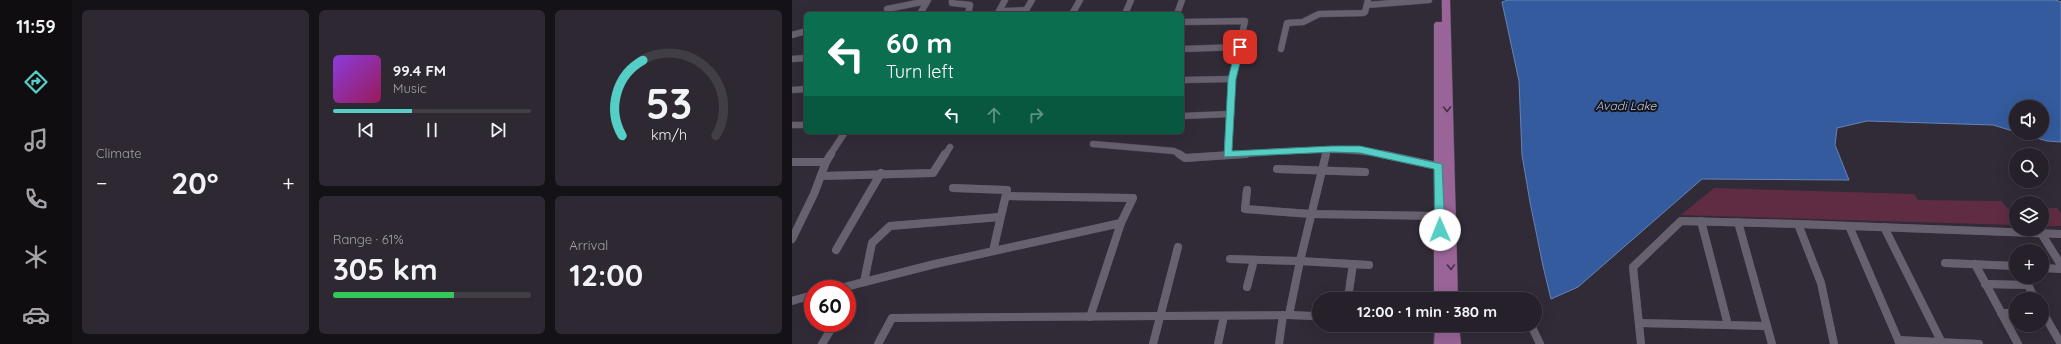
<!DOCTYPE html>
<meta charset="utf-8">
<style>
body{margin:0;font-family:Quicksand,sans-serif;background:#2d2831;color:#f1f3f6;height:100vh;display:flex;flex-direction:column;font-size:15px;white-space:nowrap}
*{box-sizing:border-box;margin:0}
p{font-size:13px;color:#a3a3a8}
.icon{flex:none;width:22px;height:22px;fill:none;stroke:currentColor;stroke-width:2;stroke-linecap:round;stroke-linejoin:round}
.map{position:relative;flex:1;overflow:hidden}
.panel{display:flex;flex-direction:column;gap:10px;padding:10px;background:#141217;width:720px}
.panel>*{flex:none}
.guide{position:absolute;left:12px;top:12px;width:380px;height:122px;border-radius:6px;box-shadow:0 4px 16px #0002,0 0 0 1px #423e46;background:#0b6e4f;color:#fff;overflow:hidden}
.buttons{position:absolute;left:1217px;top:100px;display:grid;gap:8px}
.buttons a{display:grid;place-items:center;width:40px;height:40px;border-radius:50%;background:#252029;box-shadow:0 4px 16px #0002,0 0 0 1px #423e46;font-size:20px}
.speed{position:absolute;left:12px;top:280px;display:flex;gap:8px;font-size:20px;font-weight:700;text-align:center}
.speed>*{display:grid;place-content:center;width:52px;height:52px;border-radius:50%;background:#252029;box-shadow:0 4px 16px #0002,0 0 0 1px #423e46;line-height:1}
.speed .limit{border:6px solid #d22;background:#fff;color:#111}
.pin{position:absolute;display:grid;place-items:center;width:34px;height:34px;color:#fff;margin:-17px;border-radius:8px;box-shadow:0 2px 6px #0006}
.me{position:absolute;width:44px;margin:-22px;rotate:359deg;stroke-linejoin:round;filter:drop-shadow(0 0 3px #0008)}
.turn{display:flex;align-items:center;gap:14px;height:84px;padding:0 16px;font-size:18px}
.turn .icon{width:52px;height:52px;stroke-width:2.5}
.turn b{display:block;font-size:28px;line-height:34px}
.lanes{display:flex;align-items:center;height:38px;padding:0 16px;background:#0003;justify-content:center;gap:20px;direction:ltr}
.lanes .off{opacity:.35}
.big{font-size:30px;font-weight:800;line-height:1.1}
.panel .tile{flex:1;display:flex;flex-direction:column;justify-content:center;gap:6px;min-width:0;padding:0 14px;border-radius:6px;background:#2d2831}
.panel .dial{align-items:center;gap:0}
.dial svg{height:104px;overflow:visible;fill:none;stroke:#423e46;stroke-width:7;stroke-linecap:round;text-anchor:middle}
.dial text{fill:#f1f3f6;stroke:none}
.song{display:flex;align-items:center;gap:12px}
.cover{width:48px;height:48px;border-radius:6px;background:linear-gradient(135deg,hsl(270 70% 55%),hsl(330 70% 35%))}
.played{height:4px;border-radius:2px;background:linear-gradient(90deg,#55cec6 40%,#423e46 40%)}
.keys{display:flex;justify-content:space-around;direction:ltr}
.heat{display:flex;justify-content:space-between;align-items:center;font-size:22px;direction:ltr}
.charge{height:6px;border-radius:3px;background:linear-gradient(90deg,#34c759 61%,#423e46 0)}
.panel .tiles{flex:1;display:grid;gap:10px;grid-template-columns:repeat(3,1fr)}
.tile:first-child{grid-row:span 2}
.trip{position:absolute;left:520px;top:292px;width:230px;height:40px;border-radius:20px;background:#252029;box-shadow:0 4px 16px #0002,0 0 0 1px #423e46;font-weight:800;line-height:40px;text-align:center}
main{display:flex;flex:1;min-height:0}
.tab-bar{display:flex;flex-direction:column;width:72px;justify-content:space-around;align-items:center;background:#0f0d10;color:#a3a3a8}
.tab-bar .icon{width:28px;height:28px}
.tab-bar .on{color:#55cec6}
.tab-bar b{font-size:18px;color:#f1f3f6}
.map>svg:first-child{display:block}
.green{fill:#602c43}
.water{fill:#335b9d;stroke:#6883b4}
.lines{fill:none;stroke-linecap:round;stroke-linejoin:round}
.minor-far1-casing{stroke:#4e4954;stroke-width:7}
.minor-casing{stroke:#4e4954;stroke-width:8}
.primary-casing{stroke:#4e4954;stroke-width:1}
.minor-far1{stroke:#67606e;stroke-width:6}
.minor{stroke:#67606e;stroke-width:8}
.primary{fill:#996497;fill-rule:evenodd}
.oneway{stroke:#443146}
.route{fill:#55cec6;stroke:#378681}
.labels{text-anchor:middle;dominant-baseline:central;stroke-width:4;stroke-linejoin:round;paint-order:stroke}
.water-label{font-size:12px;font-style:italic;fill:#b1c8ee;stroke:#17151a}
</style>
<main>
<nav class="tab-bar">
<b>11:59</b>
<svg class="icon on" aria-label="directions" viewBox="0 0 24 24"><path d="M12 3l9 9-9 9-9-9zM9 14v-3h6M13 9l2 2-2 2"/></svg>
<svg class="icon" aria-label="music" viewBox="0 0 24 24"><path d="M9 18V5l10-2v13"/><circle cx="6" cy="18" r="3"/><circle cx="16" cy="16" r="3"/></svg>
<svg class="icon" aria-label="phone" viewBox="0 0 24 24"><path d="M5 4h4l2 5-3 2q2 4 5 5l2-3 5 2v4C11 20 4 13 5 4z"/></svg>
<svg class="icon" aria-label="climate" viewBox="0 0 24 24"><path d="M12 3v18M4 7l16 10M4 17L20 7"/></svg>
<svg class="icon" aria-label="car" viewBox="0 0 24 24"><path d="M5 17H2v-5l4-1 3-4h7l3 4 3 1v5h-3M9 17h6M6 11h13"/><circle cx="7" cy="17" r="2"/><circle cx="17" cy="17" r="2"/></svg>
</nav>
<section class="panel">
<div class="tiles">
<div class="tile"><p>Climate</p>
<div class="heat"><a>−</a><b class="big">20°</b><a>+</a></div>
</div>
<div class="tile">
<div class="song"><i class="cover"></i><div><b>99.4 FM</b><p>Music</p></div></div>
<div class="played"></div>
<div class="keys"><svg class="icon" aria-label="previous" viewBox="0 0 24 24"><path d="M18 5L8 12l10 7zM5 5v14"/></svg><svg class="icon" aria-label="pause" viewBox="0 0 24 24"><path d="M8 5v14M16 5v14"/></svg><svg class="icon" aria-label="next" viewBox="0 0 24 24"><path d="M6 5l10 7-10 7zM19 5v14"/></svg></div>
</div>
<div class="tile dial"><svg viewBox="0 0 100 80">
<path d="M14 69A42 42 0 1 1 86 69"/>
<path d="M14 69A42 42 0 0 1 30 11" stroke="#55cec6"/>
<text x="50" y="56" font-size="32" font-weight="700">53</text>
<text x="50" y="72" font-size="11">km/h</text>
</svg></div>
<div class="tile"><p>Range · 61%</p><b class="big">305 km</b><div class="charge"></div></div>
<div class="tile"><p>Arrival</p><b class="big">12:00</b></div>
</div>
</section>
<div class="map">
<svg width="1269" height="344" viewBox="0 0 1269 344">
<rect width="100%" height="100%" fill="#312b37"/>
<g class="green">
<path d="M 922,188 L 1122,194 L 1126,200 L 1209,201 L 1217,210 L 1224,210 L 1224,225 L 889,215 Z"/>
<path d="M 1250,208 L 1265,208 L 1269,213 L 1269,226 L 1250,226 Z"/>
</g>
<path class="water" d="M 716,0 L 1263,0 L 1269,2 L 1269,142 L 1255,141 L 1228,133 L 1250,133 L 1250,107 L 1224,107 L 1224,132 L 1201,125 L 1075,121 L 1045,128 L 1043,145 L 1057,180 L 910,179 L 786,287 L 759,299 L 751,266 L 738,202 L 730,155 L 727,81 L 710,2 Z"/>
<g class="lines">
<defs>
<g id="minor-far1">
<path d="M 160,0 L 160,3 L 178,5 L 176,14"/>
<path d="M 575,5 L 637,0"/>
<path d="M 95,9 L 135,1"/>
<path d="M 129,12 L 136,0"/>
<path d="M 206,13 L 213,0"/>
<path d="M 205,14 L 213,11 L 234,10 L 240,0"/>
<path d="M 280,14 L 288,0"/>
<path d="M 333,14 L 339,0"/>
<path d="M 385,14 L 390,0"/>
<path d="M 390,22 L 453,21 L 440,79 L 435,155"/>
<path d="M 0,35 L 14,31"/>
<path d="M 390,49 L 448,47"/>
<path d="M 489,49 L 495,23 L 511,22 L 527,14 L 571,13 L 573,12 L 576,0"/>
<path d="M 0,59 L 14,58"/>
<path d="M 390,80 L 440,79"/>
<path d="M 0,90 L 14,89"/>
<path d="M 390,116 L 438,114"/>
<path d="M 0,125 L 14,125"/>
<path d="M 301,144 L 382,151 L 389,155"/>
<path d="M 38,155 L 53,132"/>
<path d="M 153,155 L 158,147"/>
<path d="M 437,155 C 489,152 542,145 594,155"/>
<path d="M 533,155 L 535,149"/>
</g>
<g id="minor">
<path d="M 387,154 L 393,158 L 454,154"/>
<path d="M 589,154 L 650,167"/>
<path d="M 0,162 L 34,162 L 39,154"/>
<path d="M 485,169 L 573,172"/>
<path d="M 30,176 L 141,173 L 153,154"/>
<path d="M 161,188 L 215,190 L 201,251"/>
<path d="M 455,190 L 453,209 L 519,214 L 648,216"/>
<path d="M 214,196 L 341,198 L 329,223"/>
<path d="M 909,221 L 936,325"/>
<path d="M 946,222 L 980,344"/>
<path d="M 1057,226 L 1108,344"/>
<path d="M 1092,227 L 1150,343"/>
<path d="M 1249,233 L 1269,265"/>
<path d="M 0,239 L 22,194 L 34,162"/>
<path d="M 44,250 L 89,173"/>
<path d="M 438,259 L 508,261 L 534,154"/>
<path d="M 1153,263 L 1224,266"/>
<path d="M 1183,264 L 1226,344"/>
<path d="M 1250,268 L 1269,269"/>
<path d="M 1232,277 L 1243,299"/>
<path d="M 72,282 L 80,243 L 98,226 L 208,217"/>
<path d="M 1193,284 L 1236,285"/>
<path d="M 455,287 L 462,260"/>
<path d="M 45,289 L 143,264 L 329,223 L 298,317"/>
<path d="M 557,291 L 561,264"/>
<path d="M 0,301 L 21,295"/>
<path d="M 1250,311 L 1269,344"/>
<path d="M 1209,313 L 1224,313"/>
<path d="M 497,315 L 521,316"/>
<path d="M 847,323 L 975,326"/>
<path d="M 739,325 L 748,344"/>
<path d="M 1106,340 L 1187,344"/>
<path d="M 30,344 L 43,323"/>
<path d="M 86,344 L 100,318 L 497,315 L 508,261 L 577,265"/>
<path d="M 361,344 L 386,247"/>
<path d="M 426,344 L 432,316"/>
<path d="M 487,344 L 491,315"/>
<path d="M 849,344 L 841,267 L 889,221 L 1006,224"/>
<path d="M 1042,344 L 1029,283 L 1006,224 L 1269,234"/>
</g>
<g id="primary">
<path d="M 650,0 L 658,0 L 666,299 L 642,299 L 642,24 L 644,22 L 650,22 Z"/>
<path d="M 643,325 L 667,325 L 669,344 L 642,344 Z"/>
</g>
</defs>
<use href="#minor-far1" class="minor-far1-casing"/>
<use href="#minor" class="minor-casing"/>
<use href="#primary" class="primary-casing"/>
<use href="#minor-far1" class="minor-far1"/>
<use href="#minor" class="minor"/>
<use href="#primary" class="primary"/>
</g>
<defs><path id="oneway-chevron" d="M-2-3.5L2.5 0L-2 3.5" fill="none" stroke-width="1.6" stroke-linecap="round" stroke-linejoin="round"/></defs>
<g class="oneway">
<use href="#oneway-chevron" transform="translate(655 109) rotate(89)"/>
<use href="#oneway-chevron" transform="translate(659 267) rotate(88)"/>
</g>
<path class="route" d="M 448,44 L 452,47 L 444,79 L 440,151 L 541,146 L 568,146 L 650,164 L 653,230 L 651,233 L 645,233 L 643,230 L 642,169 L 568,153 L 541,152 L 432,157 L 436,79 L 444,47 Z"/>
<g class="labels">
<g class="water-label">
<text x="834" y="105">Avadi Lake</text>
</g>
</g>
</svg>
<div class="buttons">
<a><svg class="icon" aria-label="sound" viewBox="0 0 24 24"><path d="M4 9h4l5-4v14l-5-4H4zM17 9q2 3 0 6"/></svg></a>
<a><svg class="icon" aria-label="search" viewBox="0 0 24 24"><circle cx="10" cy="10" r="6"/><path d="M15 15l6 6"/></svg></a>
<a><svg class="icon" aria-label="layers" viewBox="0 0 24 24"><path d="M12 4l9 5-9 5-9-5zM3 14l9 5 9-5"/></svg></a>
<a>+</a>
<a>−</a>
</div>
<div class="speed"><div class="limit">60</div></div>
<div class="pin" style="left:448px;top:47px;background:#d93025"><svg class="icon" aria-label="arrive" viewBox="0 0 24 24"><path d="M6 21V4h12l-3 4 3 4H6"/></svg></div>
<svg class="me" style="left:648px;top:230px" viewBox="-20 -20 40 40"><circle r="19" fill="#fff"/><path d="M0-13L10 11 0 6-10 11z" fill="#55cec6"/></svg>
<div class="trip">12:00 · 1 min · 380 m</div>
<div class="guide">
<div class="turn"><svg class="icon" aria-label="left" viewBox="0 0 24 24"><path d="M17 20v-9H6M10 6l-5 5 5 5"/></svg><div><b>60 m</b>Turn left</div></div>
<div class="lanes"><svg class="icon" aria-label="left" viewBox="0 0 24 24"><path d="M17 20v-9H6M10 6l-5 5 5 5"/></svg><svg class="icon off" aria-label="ahead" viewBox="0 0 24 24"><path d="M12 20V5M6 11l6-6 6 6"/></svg><svg class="icon off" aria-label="right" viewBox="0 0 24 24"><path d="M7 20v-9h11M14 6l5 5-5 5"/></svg></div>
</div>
</div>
</main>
